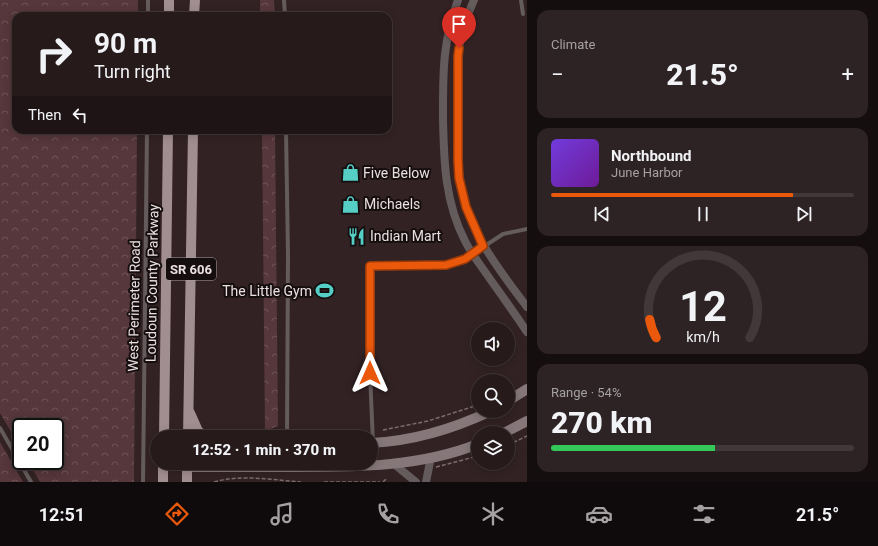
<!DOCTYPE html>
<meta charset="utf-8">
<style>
body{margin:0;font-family:Roboto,sans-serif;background:#2e2324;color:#f1f3f6;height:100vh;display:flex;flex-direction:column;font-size:15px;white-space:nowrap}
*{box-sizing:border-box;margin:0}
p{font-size:13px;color:#a4a1a3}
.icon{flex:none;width:22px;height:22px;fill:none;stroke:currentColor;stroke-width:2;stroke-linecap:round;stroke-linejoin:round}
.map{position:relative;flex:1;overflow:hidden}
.sheet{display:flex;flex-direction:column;gap:10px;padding:10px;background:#150e0f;width:351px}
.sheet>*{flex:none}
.banner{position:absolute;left:12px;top:12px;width:380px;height:122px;border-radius:12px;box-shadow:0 2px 10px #0003,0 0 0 1px #42383a;background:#261a1b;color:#f1f3f6;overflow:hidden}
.fabs{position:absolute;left:471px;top:322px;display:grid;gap:8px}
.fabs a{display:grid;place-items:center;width:44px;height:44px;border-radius:50%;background:#261a1b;box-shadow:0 2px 10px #0003,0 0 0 1px #42383a;font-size:20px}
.speed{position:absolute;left:12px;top:418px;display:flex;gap:8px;font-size:20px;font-weight:700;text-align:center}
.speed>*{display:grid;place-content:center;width:52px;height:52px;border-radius:50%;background:#261a1b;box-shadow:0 2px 10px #0003,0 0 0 1px #42383a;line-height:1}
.speed .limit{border:2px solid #111;border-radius:6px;background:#fff;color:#111}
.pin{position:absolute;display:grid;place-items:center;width:34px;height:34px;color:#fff;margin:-41px -17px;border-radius:50% 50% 50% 0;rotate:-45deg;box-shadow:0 0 4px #0007}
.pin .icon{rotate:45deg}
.me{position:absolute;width:44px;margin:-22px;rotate:0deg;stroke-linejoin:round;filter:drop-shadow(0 0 3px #0008)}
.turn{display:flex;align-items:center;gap:14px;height:84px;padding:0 16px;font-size:18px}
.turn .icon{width:52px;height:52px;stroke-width:2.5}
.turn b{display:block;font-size:28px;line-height:34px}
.then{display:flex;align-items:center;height:38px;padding:0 16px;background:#0003;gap:8px;font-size:15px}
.big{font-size:30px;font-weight:800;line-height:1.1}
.sheet .widget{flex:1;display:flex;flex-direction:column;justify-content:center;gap:6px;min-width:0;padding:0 14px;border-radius:12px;background:#2e2324}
.sheet .dial{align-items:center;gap:0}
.dial svg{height:104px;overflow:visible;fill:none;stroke:#42383a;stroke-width:7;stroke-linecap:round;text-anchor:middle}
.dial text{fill:#f1f3f6;stroke:none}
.song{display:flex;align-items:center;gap:12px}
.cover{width:48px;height:48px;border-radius:6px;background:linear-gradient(135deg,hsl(260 70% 55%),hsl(280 70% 35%))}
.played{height:4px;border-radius:2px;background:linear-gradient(90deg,#ea580c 80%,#42383a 80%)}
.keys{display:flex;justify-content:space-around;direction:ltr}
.heat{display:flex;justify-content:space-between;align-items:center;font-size:22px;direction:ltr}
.charge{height:6px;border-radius:3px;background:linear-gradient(90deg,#34c759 54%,#42383a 0)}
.trip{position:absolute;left:150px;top:430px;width:228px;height:40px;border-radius:20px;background:#261a1b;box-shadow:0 2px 10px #0003,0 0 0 1px #42383a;font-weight:800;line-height:40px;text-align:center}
.dock{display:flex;height:64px;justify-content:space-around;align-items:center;background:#0f0a0b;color:#a4a1a3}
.dock .icon{width:28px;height:28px}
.dock .current{color:#ea580c}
.dock b{font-size:18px;color:#f1f3f6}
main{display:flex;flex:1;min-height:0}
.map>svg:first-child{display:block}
.forest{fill:url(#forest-crowns)}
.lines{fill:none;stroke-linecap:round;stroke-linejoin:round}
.path{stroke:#7b6c6e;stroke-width:1.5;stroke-dasharray:4 2;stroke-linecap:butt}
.lane{stroke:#645b5c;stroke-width:4}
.street{stroke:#645b5c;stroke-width:8}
.secondary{stroke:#86787a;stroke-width:10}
.primary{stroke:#a18e91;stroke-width:10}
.route-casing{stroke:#983908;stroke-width:10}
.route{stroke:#ea580c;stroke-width:7}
.labels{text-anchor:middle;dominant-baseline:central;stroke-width:4;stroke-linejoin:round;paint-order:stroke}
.shield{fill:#150e0f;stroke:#aba0a2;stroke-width:1}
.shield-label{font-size:13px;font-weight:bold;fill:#ebdfe1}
.poi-label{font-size:14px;fill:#ebdfe1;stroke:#150e0f;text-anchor:start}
.street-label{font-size:14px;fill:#ebdfe1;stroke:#150e0f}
</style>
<main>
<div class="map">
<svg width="527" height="482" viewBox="0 0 527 482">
<defs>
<pattern id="forest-crowns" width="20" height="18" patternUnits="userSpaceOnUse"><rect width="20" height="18" fill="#56373b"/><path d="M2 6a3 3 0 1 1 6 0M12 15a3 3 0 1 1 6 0" fill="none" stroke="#6e5457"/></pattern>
</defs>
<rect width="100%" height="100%" fill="#322224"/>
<g class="forest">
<path d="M 0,0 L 138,0 L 138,16 L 16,16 L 16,130 L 137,130 L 134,482 L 40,482 L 28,461 L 55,461 L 55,427 L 21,427 L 21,449 L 0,413 Z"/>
<path d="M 260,0 L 274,0 L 275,16 L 260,16 Z"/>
<path d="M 262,130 L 275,130 L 278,426 L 265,431 Z"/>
<path d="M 0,442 L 23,482 L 0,482 Z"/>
</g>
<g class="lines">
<g class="path">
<path d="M 383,430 L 428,421 L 478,405"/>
<path d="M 214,434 L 224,436 L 275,436"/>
<path d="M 303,436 L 353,436 L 362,434 L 364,435"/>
<path d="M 508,445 L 527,436"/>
<path d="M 436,467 L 478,456"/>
<path d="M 214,482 C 241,474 273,480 301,482"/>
<path d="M 324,482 L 380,482"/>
<path d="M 383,482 L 386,479"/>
</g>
<g class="lane">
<path d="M 284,0 L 285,16"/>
<path d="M 521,0 L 523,14"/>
<path d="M 148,16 L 148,0"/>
<path d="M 286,130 L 288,255 L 287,437"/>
<path d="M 0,428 L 31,482"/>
<path d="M 373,443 L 370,373 L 370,266 L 452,264 L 465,259 L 503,234 L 527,229"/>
<path d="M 143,482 L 147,130"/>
</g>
<g class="street">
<path d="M 458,0 C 442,43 443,75 443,120 C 444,163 445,202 465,241 C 472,255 482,267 490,279 C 503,297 515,314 527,332"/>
<path d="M 474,0 C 466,17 460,36 458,55 C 456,70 458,86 458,101 C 458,126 456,152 459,177 C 466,229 497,267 527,307"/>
<path d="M 394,464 L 416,482"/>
<path d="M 426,482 L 431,457"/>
</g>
<g class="secondary">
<path d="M 508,401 L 527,389"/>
<path d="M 504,433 L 527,421"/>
<path d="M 371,443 C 413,441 453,429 491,411"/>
<path d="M 178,463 L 187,467 C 224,467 261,467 297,467 C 358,467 420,467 478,444"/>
</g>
<g class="primary">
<path d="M 169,16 L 169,0"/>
<path d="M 194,16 L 195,0"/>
<path d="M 190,413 L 198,431 L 206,437"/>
<path d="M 164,437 L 168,130"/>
<path d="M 188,437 L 193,130"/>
<path d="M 163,482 L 163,463"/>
<path d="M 187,482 L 187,463"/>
</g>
</g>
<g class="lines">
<defs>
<path id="route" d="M 370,373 L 370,266 L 446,265 L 465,259 L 483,246 L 466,207 L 459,178 L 458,160 L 458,56 L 459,48"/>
</defs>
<use href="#route" class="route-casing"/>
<use href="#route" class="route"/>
</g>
<defs>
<symbol id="shop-bare" viewBox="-9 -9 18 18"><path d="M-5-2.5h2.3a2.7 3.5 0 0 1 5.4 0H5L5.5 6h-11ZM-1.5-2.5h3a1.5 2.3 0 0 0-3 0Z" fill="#55cec5" stroke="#150e0f" stroke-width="2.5" paint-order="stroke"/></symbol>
<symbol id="restaurant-bare" viewBox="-9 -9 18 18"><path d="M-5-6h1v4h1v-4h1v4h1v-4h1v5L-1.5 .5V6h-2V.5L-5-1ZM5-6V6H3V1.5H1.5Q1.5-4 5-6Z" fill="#55cec5" stroke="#150e0f" stroke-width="2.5" paint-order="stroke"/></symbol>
<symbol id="stadium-bare" viewBox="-9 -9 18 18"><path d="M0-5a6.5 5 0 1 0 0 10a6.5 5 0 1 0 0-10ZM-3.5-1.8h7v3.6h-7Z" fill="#55cec5" stroke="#150e0f" stroke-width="2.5" paint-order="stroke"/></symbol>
</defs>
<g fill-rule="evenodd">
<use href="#shop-bare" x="338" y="160" width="25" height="25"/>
<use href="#shop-bare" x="338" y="192" width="25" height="25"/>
<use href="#restaurant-bare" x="344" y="224" width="25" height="25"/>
<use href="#stadium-bare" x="312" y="278" width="25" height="25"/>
</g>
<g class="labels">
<rect class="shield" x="166" y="258" width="50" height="22" rx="3"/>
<g class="shield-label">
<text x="191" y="269">SR 606</text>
</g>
<g class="poi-label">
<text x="363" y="173">Five Below</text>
<text x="364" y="204">Michaels</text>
<text x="370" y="236">Indian Mart</text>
<text x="312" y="291" text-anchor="end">The Little Gym</text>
</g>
<g class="street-label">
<text transform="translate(152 283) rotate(-89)">Loudoun County Parkway</text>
<text transform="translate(134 306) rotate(-89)">West Perimeter Road</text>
</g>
</g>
</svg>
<div class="fabs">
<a><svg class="icon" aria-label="sound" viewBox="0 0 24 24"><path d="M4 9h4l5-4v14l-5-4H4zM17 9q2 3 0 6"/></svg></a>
<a><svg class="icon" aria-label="search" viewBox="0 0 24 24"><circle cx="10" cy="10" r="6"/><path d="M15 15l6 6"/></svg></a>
<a><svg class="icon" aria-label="layers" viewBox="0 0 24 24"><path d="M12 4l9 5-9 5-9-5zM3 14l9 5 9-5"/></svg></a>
</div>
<div class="speed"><div class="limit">20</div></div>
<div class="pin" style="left:459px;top:48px;background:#d93025"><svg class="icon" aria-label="arrive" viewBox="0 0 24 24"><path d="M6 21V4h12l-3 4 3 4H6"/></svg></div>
<svg class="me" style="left:370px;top:373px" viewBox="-20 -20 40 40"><path d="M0-17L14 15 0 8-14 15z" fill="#ea580c" stroke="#fff" stroke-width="4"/></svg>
<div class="trip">12:52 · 1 min · 370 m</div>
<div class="banner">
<div class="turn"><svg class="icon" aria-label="right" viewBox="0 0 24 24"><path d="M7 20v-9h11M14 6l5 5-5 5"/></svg><div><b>90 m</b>Turn right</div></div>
<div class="then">Then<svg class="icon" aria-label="left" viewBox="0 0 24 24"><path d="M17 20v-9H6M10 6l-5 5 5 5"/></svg></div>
</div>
</div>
<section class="sheet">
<div class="widget"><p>Climate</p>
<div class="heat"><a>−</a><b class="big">21.5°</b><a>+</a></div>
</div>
<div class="widget">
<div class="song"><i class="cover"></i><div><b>Northbound</b><p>June Harbor</p></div></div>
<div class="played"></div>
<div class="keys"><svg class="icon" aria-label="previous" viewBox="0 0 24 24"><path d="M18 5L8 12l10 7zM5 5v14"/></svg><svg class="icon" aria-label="pause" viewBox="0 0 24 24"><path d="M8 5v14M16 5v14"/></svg><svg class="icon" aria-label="next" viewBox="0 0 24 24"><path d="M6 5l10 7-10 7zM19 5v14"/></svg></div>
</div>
<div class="widget dial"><svg viewBox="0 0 100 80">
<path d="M14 69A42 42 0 1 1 86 69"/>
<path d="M14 69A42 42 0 0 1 9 55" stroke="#ea580c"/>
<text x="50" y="56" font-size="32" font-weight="700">12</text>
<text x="50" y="72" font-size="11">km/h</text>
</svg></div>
<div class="widget"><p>Range · 54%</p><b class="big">270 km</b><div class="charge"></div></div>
</section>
</main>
<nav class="dock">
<b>12:51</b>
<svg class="icon current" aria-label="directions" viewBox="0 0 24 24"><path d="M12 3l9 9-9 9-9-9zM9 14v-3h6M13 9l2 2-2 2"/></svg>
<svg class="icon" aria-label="music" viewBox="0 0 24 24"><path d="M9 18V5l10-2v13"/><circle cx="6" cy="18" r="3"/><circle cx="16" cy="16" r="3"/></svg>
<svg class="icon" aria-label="phone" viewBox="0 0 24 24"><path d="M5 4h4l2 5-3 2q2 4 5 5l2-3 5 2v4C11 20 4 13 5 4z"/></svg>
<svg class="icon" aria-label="climate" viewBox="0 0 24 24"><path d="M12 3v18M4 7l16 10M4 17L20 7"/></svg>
<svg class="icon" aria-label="car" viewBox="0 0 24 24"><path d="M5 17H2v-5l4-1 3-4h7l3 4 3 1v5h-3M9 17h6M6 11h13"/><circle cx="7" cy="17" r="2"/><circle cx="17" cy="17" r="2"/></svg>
<svg class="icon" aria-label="filters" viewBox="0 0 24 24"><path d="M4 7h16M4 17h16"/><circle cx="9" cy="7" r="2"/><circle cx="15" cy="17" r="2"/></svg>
<b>21.5°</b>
</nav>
